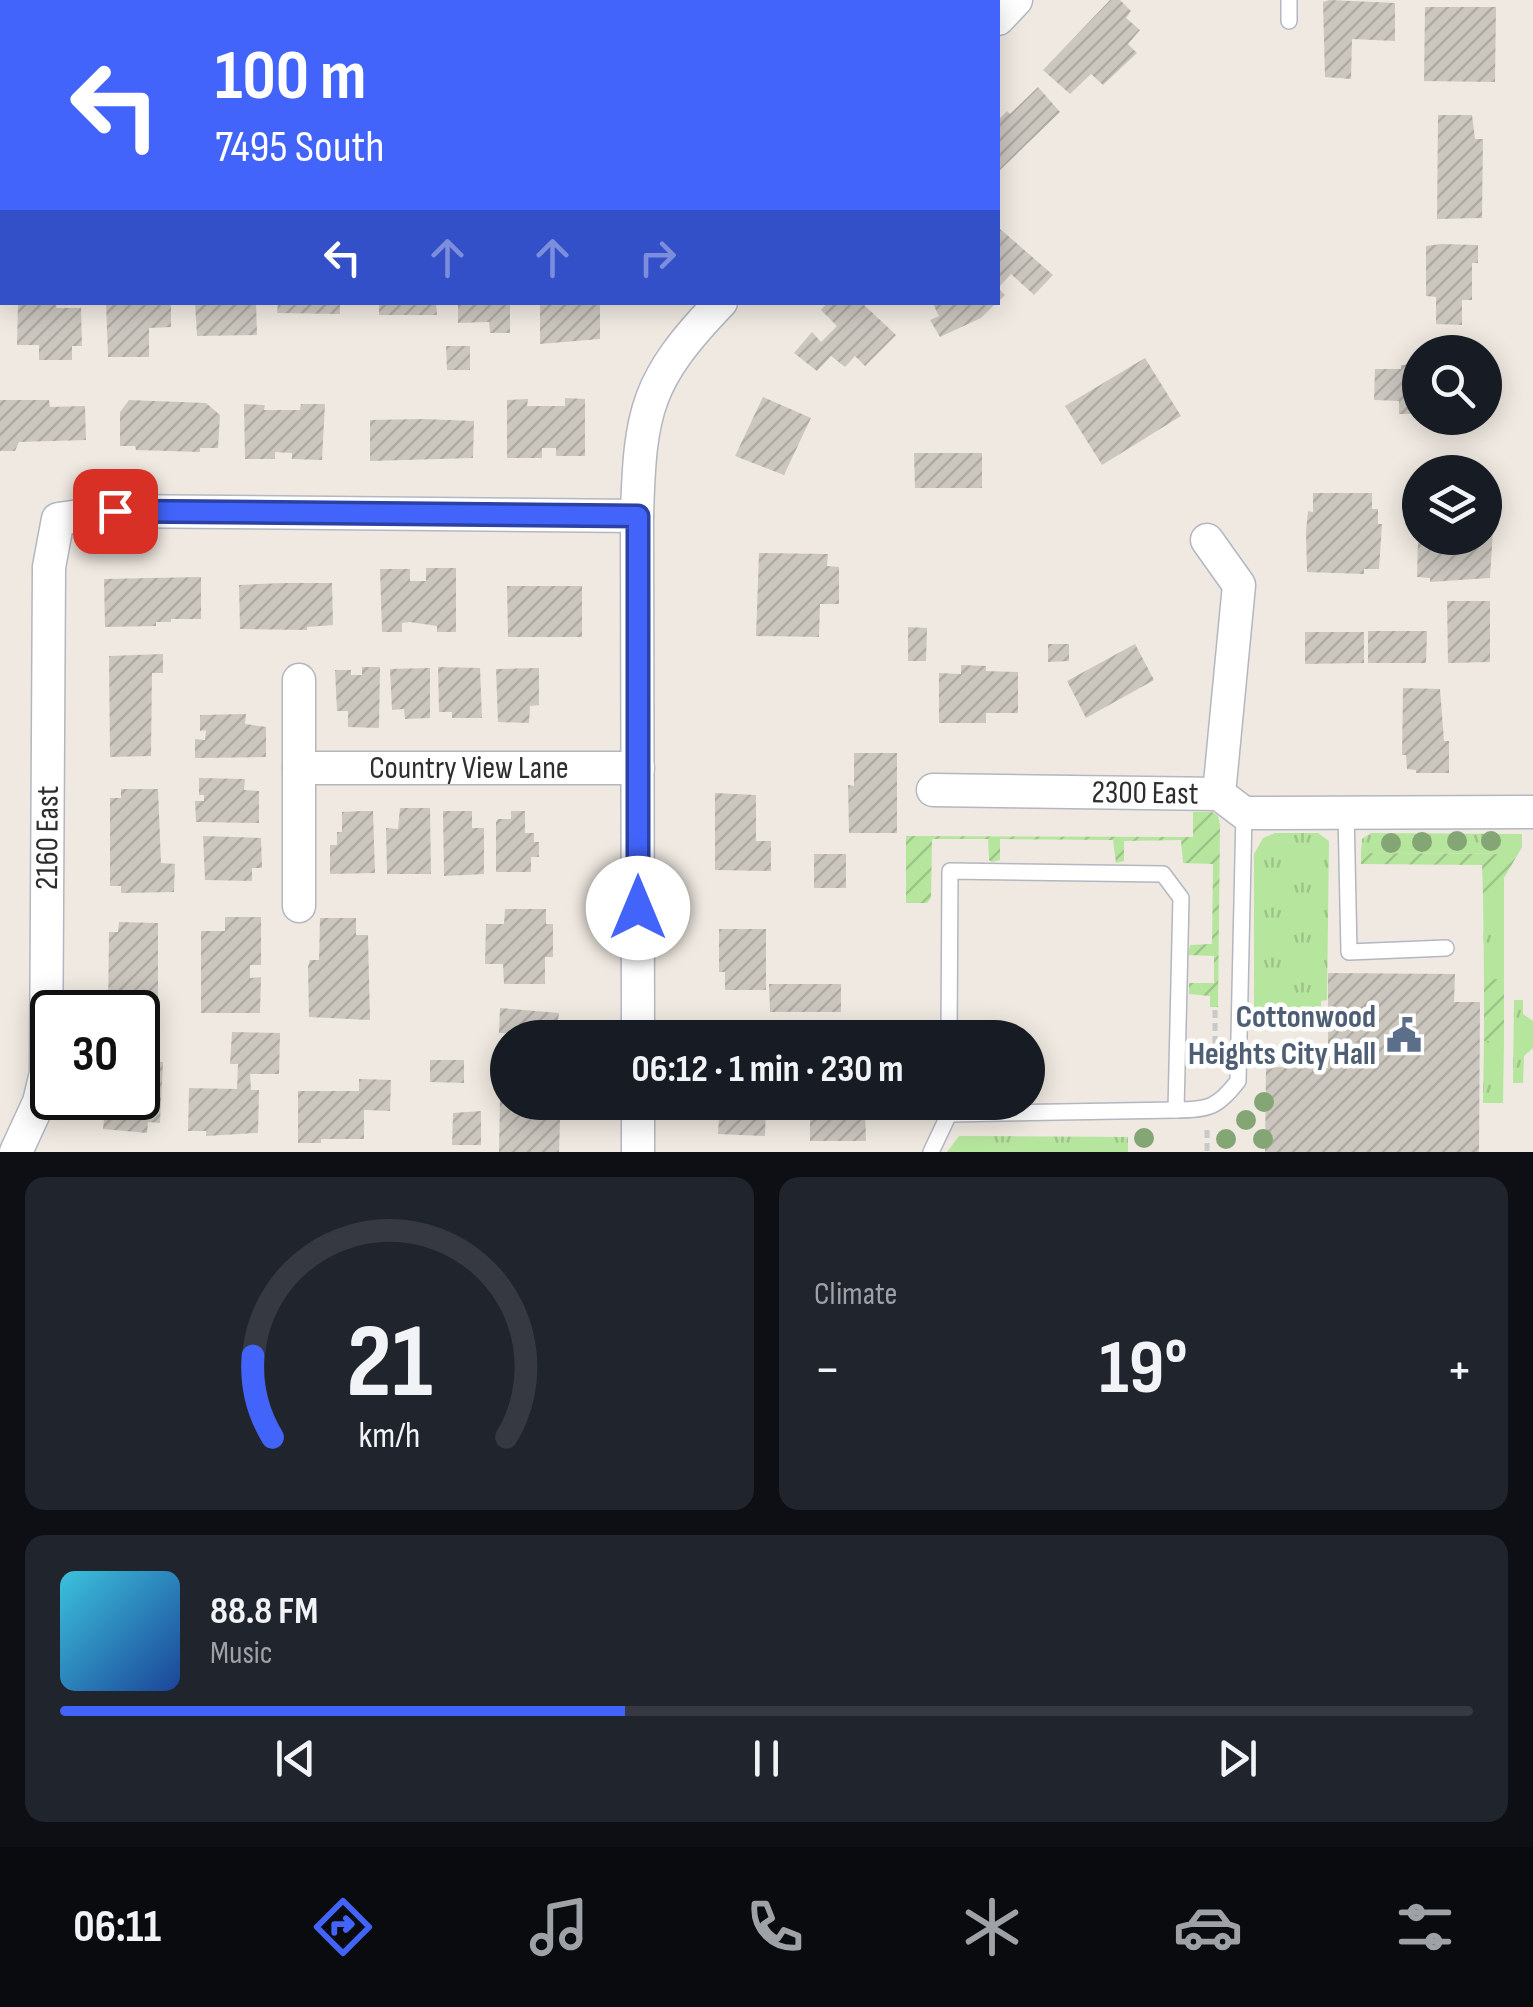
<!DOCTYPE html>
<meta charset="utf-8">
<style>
body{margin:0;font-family:"Sofia Sans Condensed",sans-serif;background:#20242c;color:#f1f3f6;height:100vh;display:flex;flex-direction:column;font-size:38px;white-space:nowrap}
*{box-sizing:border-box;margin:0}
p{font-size:32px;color:#9ea1a6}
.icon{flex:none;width:55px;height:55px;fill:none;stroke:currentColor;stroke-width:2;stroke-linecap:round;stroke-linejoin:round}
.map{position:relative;height:1152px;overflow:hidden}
.sheet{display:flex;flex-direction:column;gap:25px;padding:25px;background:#0d0f14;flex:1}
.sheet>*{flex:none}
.guide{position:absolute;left:0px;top:0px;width:1000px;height:305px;box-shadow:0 5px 25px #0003;background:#4264fb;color:#fff;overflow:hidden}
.fabs{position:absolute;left:1402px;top:335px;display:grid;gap:20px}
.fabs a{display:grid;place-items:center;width:100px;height:100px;border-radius:50%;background:#171b24;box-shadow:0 5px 25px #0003;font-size:50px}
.speed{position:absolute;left:30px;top:990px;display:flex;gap:20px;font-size:50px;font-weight:700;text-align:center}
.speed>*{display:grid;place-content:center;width:130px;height:130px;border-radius:50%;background:#171b24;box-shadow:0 5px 25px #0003;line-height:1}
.speed .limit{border:5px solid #111;border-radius:15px;background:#fff;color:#111}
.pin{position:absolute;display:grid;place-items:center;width:85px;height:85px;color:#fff;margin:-42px;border-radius:20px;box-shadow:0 5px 15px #0006}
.me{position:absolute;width:110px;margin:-55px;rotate:0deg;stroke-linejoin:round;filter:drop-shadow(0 0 8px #0008)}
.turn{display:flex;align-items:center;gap:35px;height:210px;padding:0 50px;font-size:45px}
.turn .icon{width:130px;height:130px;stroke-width:2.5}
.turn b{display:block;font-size:70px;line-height:85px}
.lanes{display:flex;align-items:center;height:95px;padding:0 50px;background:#0003;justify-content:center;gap:50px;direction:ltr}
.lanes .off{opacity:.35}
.big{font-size:75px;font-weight:700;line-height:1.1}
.sheet .tile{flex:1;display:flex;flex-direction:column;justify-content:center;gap:15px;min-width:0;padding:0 35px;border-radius:20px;background:#20242c}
.sheet .dial{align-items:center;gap:0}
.dial svg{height:260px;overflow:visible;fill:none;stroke:#363941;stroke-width:7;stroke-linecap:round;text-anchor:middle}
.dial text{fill:#f1f3f6;stroke:none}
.song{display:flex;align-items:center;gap:30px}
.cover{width:120px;height:120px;border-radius:15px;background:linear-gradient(135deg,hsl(190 70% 55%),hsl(220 70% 35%))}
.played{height:10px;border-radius:5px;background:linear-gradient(90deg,#4264fb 40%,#363941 40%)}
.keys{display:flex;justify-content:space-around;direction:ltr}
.heat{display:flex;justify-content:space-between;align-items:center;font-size:55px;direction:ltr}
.sheet .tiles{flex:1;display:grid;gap:25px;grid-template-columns:1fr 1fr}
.tile:last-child{grid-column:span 2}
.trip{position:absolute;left:490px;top:1020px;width:555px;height:100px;border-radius:50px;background:#171b24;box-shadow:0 5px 25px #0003;font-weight:700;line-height:100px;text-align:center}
.dock{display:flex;height:160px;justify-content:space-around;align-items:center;background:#090b0e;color:#9ea1a6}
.dock .icon{width:70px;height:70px}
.dock .current{color:#4264fb}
.dock b{font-size:45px;color:#f1f3f6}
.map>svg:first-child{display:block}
.grass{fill:url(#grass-tufts)}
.garden{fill:url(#garden-furrows)}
.building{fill:url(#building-hatch)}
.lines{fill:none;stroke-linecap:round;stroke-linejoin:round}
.lane-casing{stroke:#b4b7c1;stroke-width:18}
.street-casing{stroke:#b4b7c1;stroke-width:35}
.path{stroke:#c9c9c9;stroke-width:5;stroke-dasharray:8 5;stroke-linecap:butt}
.lane{stroke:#fff;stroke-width:15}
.street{stroke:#fff;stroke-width:32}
.tree{fill:#84a574}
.route-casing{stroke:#2b41a3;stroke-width:25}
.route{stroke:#4264fb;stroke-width:18}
.labels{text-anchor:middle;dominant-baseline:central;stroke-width:9;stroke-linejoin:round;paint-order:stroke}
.street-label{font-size:32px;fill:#2e2e2e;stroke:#fff}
.service-label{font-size:32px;font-weight:bold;fill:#4e5e75;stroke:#fff;text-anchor:end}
</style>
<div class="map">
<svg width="1533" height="1152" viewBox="0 0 1533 1152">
<defs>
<pattern id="grass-tufts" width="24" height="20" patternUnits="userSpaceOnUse" patternTransform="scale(2.5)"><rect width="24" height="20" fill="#b6e59e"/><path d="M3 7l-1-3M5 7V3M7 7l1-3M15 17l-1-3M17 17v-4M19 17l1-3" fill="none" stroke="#9dc588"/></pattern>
<pattern id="garden-furrows" width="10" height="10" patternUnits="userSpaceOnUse" patternTransform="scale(2.5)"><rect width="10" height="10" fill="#b6e59e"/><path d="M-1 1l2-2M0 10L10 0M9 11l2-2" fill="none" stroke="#9dc588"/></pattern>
<pattern id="building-hatch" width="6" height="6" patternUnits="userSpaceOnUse" patternTransform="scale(2.5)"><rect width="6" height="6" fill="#cbc7bf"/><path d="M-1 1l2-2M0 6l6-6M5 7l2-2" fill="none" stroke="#afaba4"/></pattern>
</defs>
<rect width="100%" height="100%" fill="#efe9e1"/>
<g class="grass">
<path d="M 1275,833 L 1318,833 L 1329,841 L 1327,1000 L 1321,1001 L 1321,1017 L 1254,1016 L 1254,854 L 1263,838 Z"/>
<path d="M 1371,833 L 1522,834 L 1522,847 L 1518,854 L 1361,853 L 1362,839 Z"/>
<path d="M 1483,893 L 1504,893 L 1504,979 L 1484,979 Z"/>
<path d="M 1514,1000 L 1523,1000 L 1523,1014 L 1533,1021 L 1533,1048 L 1524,1056 L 1523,1083 L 1513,1083 Z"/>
<path d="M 1484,1041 L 1504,1041 L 1503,1103 L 1483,1103 Z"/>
<path d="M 959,1136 L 1128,1137 L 1128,1152 L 947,1152 Z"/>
</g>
<g class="garden">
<path d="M 1193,812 L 1212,812 L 1218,816 L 1220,825 L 1218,1007 L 1210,1007 L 1210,996 L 1189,994 L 1189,983 L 1214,983 L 1214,956 L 1188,955 L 1190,945 L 1212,944 L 1213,864 L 1183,863 L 1181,840 L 1124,841 L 1124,861 L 1116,863 L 1113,840 L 1000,839 L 1000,860 L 992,862 L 989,860 L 988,839 L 932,839 L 931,898 L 927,903 L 906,903 L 906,836 L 1193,837 Z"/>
<path d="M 1361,853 L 1518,854 L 1504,878 L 1504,893 L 1483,893 L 1482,865 L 1361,864 Z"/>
<rect x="1484" y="979" width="20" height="62"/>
</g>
<g class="building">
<path d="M 1110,0 L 1120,0 L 1131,11 L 1126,18 L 1140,30 L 1128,44 L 1137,53 L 1103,85 L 1091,74 L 1070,94 L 1043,70 Z"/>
<path d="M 1329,0 L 1395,3 L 1395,41 L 1352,39 L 1351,79 L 1325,77 L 1323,2 Z"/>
<path d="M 1425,7 L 1496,7 L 1495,82 L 1424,81 Z"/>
<path d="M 1038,87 L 1060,112 L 998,172 L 998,120 L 1007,111 L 1010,114 Z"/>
<path d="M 1438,115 L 1472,115 L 1475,139 L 1483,139 L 1482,218 L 1437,219 Z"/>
<path d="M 999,228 L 1053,275 L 1034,295 L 1011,274 L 998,288 L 1005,295 L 998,302 Z"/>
<path d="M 1441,244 L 1478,245 L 1478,263 L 1472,263 L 1472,300 L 1462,300 L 1462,325 L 1436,324 L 1436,297 L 1426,296 L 1426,246 Z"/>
<path d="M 18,302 L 57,303 L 56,308 L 81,308 L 82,346 L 72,346 L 72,360 L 39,360 L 39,345 L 17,345 Z"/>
<path d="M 106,302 L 171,302 L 171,327 L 149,328 L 149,357 L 108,357 Z"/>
<path d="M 195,302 L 256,302 L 257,335 L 197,336 Z"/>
<path d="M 278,302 L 340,302 L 340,314 L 277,313 Z"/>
<path d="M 379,302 L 436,302 L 437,315 L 379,315 Z"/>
<path d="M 458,302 L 510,302 L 510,333 L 490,333 L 489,322 L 458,323 Z"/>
<path d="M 540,302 L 600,302 L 600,339 L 540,344 Z"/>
<path d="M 828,302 L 861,302 L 896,335 L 865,366 L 855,356 L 845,367 L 831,356 L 817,371 L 794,353 L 812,332 L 821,342 L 837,326 L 821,310 Z"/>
<path d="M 932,302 L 997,302 L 981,318 L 940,337 L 930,320 L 939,316 Z"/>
<path d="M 446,346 L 470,346 L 470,370 L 447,370 Z"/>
<path d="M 1145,358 L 1181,416 L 1102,465 L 1065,406 Z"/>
<path d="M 1420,364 L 1420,414 L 1399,414 L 1399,401 L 1374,400 L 1375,369 L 1401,369 L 1401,365 Z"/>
<path d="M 763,397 L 811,418 L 784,475 L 735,456 Z"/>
<path d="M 565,398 L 585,399 L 585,456 L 556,456 L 556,448 L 542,448 L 542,458 L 507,458 L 507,400 L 528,399 L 527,406 L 565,406 Z"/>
<path d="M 0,400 L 49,400 L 50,407 L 85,406 L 86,440 L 19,442 L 15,451 L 0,451 Z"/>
<path d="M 129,400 L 206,403 L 220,415 L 218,448 L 200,448 L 200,452 L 136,450 L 135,446 L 120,446 L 120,412 Z"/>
<path d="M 244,404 L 265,405 L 264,410 L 300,410 L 301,404 L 325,404 L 322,460 L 292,459 L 292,453 L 275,452 L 275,459 L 245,459 Z"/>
<path d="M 423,419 L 474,421 L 473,458 L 370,461 L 370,420 Z"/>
<path d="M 914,453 L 982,453 L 982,488 L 915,488 Z"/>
<path d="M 1313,493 L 1372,493 L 1372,509 L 1378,509 L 1378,524 L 1382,524 L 1379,569 L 1364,569 L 1364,574 L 1307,572 L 1306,532 L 1308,511 L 1313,512 Z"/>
<path d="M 1485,517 L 1490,517 L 1490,531 L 1493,530 L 1490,578 L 1430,582 L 1430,578 L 1417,577 L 1418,539 L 1485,538 Z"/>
<path d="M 759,553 L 828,554 L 827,566 L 839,567 L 839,604 L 820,604 L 819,637 L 756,636 Z"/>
<path d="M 426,568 L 456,568 L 456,632 L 437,632 L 437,626 L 410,622 L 402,623 L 402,632 L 382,632 L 380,569 L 410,569 L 410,581 L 426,581 Z"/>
<path d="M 201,577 L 201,619 L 171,619 L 171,622 L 156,622 L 156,626 L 105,627 L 104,579 Z"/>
<path d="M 283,583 L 332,583 L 333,625 L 307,627 L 307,630 L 240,629 L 239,585 Z"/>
<path d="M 507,586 L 582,586 L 582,637 L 508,637 Z"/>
<path d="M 1447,601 L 1490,601 L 1490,662 L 1448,663 Z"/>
<path d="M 908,627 L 927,628 L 926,661 L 908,661 Z"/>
<path d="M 1368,631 L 1427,631 L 1426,663 L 1368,663 Z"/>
<path d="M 1305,632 L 1364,632 L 1364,663 L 1305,664 Z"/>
<path d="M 1048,644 L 1069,644 L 1069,661 L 1048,662 Z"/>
<path d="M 1135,644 L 1154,680 L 1086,718 L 1067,681 Z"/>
<path d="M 163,654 L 163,673 L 152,673 L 151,756 L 110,757 L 109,656 Z"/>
<path d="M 961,665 L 986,666 L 986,671 L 1018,672 L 1018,713 L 986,713 L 986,723 L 939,723 L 939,673 L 961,674 Z"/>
<path d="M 362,667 L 380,667 L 379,728 L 348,727 L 348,711 L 337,711 L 335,670 L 351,670 L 351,675 L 362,675 Z"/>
<path d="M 438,667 L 480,668 L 482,718 L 452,718 L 452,712 L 439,712 Z"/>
<path d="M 430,668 L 430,718 L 405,719 L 404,709 L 392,710 L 390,669 Z"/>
<path d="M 539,668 L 539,705 L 530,706 L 529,723 L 498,722 L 496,669 Z"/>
<path d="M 1403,688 L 1440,689 L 1444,741 L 1449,741 L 1449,773 L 1416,773 L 1416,770 L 1407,769 L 1406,755 L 1402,755 Z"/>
<path d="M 246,714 L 245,724 L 266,727 L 266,757 L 195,758 L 195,739 L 205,740 L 206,730 L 200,731 L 200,715 Z"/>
<path d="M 854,753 L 897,753 L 897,833 L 849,833 L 848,785 L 854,786 Z"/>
<path d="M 199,778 L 245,779 L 244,790 L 259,791 L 259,823 L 196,822 L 195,801 L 204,801 L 204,795 L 199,795 Z"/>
<path d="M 121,789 L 158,789 L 161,863 L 175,864 L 174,892 L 121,893 L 121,886 L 110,886 L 110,798 L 121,798 Z"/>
<path d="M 715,793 L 756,795 L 756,841 L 771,841 L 771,871 L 715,870 Z"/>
<path d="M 400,808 L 430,808 L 431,874 L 387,874 L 386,828 L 398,829 Z"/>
<path d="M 361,811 L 373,811 L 375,873 L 330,874 L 330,845 L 337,845 L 337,832 L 342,832 L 342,812 Z"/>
<path d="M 443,811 L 472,811 L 472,828 L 484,828 L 484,874 L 444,876 Z"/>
<path d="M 511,811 L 525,811 L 525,833 L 534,833 L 534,842 L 539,842 L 539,857 L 531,857 L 531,872 L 496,872 L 496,822 L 498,819 L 511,819 Z"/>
<path d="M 203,836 L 261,838 L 262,868 L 252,868 L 252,881 L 205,880 Z"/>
<rect x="814" y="854" width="32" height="34"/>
<path d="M 505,909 L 546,909 L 546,924 L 553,924 L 553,957 L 545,957 L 545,984 L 504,984 L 503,964 L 485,964 L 486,924 L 504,924 Z"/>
<path d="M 225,917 L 261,917 L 261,965 L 250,965 L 250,978 L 261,977 L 260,1013 L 201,1013 L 201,931 L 225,931 Z"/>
<path d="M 320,918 L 356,918 L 356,935 L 368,935 L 370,1020 L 309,1017 L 308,967 L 310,960 L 319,960 Z"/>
<path d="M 119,922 L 158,923 L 158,1028 L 138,1028 L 138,1012 L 108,1012 L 109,932 L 118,932 Z"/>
<path d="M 719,929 L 766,929 L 766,990 L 725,990 L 725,972 L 719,972 Z"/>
<path d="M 1328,973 L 1455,974 L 1454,1002 L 1480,1002 L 1479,1152 L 1265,1152 L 1266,1067 L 1328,1068 Z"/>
<path d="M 769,984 L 841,984 L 841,1012 L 770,1012 Z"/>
<path d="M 500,1008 L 559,1013 L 556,1035 L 541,1033 L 540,1038 L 508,1038 L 508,1033 L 499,1033 Z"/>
<path d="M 232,1032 L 280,1033 L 279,1074 L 250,1074 L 251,1090 L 259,1090 L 258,1133 L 206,1136 L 206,1131 L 188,1131 L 189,1088 L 237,1089 L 238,1064 L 230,1064 Z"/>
<path d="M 430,1060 L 464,1060 L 464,1083 L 430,1082 Z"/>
<path d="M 138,1061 L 163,1062 L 160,1123 L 148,1122 L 147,1133 L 103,1129 L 106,1098 L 138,1098 Z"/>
<path d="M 359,1079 L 391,1080 L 390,1111 L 364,1110 L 364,1139 L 321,1139 L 321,1143 L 298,1143 L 298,1091 L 359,1091 Z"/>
<path d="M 500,1095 L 508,1095 L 508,1102 L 535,1102 L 535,1120 L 560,1120 L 559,1152 L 499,1152 Z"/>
<path d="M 720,1102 L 766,1102 L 765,1136 L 718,1134 Z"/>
<path d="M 810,1102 L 860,1102 L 859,1112 L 865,1112 L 866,1141 L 810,1141 Z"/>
<path d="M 481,1111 L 481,1145 L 452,1145 L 453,1113 Z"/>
</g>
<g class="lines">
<defs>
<g id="lane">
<path d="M 1289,0 L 1289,21"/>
<path d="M 1346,812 L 1349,952 L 1446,948"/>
<path d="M 949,1038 L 950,871 L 1163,874 L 1181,898 L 1176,1110 C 1209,1110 1218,1107 1238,1081 L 1244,813"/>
<path d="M 949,1114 L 1176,1110"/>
<path d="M 931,1152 L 949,1114 L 949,1102"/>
</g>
<g id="street">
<path d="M 499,0 L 499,2"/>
<path d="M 998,19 L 1016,0"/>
<path d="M 0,204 L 2,204"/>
<path d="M 1207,540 L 1239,585 L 1219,794"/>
<path d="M 299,680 L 299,906"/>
<path id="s1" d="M 299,768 L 638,768"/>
<path id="s2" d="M 933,790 L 1219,794 L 1244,813 L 1533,812"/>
<path d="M 638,1038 L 637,516 C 640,410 646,380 721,302"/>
<path d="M 638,1102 L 638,1152"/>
<path id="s3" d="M 16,1152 L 39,1102 L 46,1073 L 49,567 L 58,519 L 115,511 L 637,516"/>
</g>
</defs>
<use href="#lane" class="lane-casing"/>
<use href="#street" class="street-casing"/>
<g class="path">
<path d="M 1215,1057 L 1215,1010"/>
<path d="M 1207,1130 L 1207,1152"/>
</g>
<use href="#lane" class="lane"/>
<use href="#street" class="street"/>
</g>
<g class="tree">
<circle cx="1457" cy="841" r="10"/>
<circle cx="1491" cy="841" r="10"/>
<circle cx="1422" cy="842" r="10"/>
<circle cx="1391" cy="843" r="10"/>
<circle cx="1264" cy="1102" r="10"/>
<circle cx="1246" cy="1120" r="10"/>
<circle cx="1144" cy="1138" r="10"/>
<circle cx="1226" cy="1139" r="10"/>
<circle cx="1263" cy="1139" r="10"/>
</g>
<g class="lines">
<defs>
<path id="route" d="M 115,511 L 638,516 L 638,908"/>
</defs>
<use href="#route" class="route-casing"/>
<use href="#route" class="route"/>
</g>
<defs>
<symbol id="civic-bare" viewBox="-9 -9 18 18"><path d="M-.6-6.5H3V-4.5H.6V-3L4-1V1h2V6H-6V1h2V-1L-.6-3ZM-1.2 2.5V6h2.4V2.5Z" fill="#5c6f8a" stroke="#fff" stroke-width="2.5" paint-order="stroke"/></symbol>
</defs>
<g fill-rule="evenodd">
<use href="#civic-bare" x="1379" y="1010" width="50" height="50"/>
</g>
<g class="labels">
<g class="street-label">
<text stroke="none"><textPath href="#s1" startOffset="170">Country View Lane</textPath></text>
<text stroke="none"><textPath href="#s2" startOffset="212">2300 East</textPath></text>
<text stroke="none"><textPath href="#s3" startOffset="320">2160 East</textPath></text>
</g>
<g class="service-label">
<text x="1376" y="1017">Cottonwood<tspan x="1376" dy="37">Heights City Hall</tspan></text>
</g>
</g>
</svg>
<div class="fabs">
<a><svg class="icon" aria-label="search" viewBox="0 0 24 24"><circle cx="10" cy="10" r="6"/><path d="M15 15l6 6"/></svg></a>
<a><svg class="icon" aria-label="layers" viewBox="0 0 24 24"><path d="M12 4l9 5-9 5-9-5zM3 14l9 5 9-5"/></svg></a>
</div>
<div class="speed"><div class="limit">30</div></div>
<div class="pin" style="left:115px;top:511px;background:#d93025"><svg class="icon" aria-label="arrive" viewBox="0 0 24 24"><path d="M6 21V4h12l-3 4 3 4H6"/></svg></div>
<svg class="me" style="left:638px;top:908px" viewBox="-20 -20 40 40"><circle r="19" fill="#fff"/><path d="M0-13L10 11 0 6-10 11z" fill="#4264fb"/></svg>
<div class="trip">06:12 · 1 min · 230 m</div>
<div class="guide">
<div class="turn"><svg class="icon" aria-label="left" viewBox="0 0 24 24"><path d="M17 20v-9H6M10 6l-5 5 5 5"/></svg><div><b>100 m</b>7495 South</div></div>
<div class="lanes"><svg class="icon" aria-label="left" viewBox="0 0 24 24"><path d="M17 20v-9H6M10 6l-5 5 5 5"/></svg><svg class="icon off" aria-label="ahead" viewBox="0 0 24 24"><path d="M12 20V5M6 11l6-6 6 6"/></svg><svg class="icon off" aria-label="ahead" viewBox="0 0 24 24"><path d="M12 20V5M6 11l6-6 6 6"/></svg><svg class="icon off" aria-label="right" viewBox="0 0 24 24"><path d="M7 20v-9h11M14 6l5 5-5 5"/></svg></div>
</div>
</div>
<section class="sheet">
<div class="tiles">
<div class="tile dial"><svg viewBox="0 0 100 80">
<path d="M14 69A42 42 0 1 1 86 69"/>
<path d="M14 69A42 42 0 0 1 8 44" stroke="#4264fb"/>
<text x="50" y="56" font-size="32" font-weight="700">21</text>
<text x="50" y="72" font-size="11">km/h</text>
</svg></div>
<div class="tile"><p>Climate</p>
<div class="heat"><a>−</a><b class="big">19°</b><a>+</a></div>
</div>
<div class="tile">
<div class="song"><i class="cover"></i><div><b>88.8 FM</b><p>Music</p></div></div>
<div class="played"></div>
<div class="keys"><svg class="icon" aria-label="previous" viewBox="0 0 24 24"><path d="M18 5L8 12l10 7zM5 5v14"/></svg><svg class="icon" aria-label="pause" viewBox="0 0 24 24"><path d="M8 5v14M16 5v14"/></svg><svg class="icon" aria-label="next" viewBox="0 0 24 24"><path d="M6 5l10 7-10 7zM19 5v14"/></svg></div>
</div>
</div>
</section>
<nav class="dock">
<b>06:11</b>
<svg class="icon current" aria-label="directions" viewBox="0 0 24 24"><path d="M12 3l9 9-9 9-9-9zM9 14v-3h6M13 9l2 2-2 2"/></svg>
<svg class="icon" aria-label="music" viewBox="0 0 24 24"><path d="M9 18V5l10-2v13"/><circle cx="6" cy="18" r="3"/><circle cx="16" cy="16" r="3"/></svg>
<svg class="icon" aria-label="phone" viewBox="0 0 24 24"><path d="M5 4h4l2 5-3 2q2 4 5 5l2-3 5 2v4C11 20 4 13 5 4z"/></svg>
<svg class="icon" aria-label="climate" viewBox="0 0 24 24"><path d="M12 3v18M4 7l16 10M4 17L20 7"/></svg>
<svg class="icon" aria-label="car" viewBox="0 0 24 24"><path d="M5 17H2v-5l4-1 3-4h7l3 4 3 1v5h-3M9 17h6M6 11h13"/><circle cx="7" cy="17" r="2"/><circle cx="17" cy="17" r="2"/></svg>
<svg class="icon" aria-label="filters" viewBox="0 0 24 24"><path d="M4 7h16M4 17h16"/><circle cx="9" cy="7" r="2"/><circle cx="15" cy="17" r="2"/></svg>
</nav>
